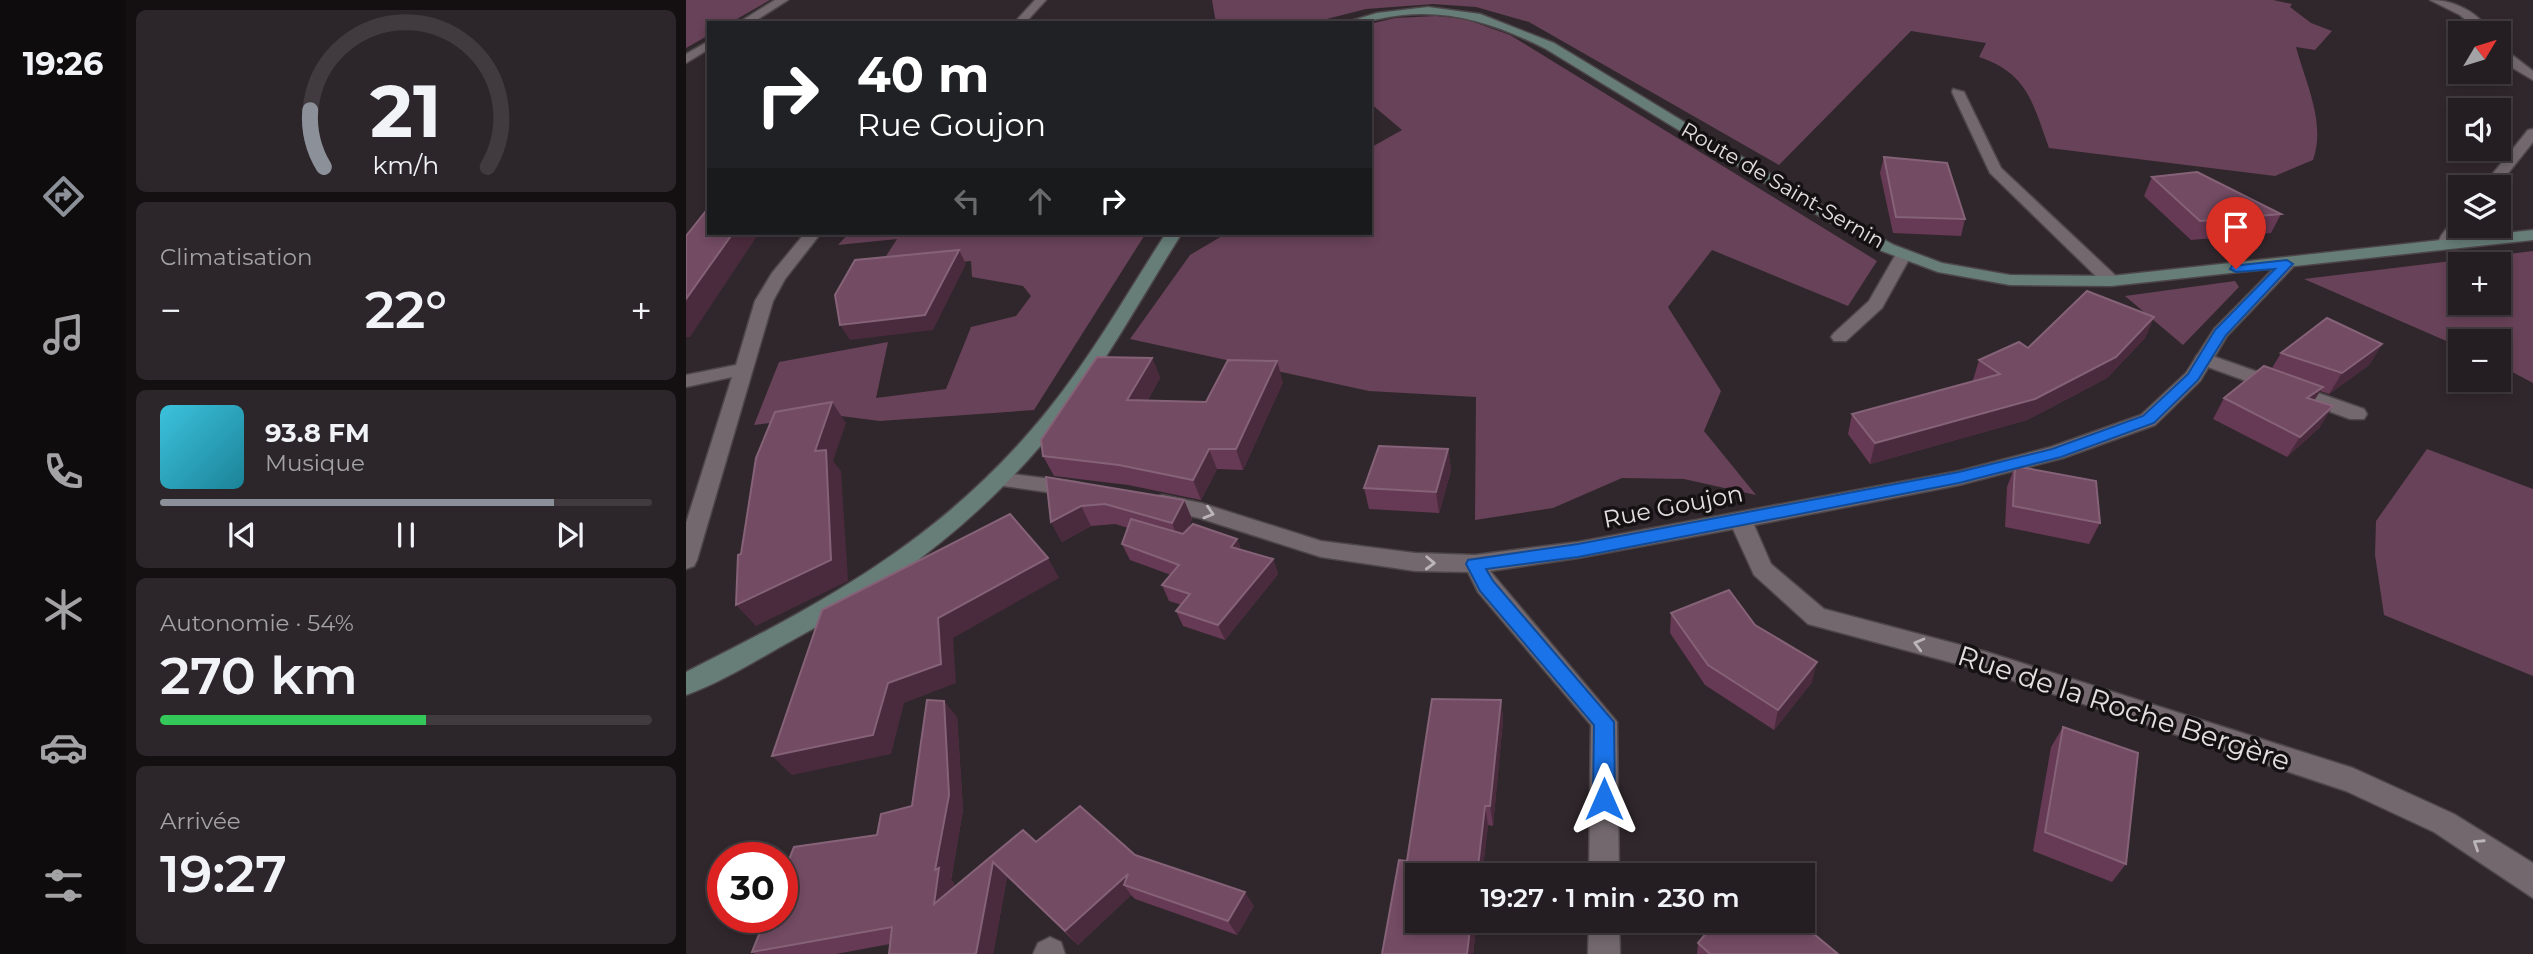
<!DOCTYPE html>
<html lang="fr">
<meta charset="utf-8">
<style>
body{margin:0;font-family:Montserrat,sans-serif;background:#2c262a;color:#f1f3f6;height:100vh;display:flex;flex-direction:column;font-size:26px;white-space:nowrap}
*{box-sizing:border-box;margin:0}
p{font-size:23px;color:#a3a2a5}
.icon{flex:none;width:38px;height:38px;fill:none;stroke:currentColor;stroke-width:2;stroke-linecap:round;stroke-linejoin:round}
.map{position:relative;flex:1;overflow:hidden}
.drawer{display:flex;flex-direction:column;gap:10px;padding:10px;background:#141012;width:560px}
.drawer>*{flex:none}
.top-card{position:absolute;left:21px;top:21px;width:665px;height:214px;border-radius:0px;box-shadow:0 4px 10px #0003,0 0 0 2px #413b3f;background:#202124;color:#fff;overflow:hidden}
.needle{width:46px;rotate:52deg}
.controls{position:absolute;left:1762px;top:21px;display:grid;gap:14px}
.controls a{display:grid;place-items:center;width:63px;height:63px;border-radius:0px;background:#241d21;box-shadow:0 4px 10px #0003,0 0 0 2px #413b3f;font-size:35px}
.speed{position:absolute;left:21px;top:842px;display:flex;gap:14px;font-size:35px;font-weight:700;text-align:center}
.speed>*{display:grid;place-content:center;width:91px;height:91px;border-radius:50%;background:#241d21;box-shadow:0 4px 10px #0003,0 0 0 2px #413b3f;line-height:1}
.speed .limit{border:10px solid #d22;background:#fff;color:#111}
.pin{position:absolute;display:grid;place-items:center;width:60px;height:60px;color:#fff;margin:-72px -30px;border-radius:50% 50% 50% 0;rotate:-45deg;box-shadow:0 0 7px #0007}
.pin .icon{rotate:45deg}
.me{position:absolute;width:77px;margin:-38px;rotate:0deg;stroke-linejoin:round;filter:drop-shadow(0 0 5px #0008)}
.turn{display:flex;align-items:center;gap:24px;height:147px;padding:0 35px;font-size:32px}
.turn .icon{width:91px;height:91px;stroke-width:2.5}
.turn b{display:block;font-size:49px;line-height:60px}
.lanes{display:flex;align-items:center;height:66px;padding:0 35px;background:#0003;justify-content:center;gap:35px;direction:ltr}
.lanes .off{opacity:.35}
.big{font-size:52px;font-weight:600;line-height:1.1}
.drawer .widget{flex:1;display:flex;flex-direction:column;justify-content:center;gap:10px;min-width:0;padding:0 24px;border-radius:10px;background:#2c262a}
.drawer .dial{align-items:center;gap:0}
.dial svg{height:182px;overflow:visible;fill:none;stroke:#413b3f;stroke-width:7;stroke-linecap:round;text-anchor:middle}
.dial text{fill:#f1f3f6;stroke:none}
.song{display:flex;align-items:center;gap:21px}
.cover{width:84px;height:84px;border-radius:10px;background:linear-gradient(135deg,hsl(190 70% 55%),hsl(190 70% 35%))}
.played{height:7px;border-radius:4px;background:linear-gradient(90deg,#8c9099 80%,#413b3f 80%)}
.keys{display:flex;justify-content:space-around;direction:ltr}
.heat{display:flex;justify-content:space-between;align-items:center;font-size:38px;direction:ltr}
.charge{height:10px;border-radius:5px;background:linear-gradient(90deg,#34c759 54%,#413b3f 0)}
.trip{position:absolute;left:719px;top:863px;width:410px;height:70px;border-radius:0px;background:#241d21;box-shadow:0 4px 10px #0003,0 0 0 2px #413b3f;font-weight:600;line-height:70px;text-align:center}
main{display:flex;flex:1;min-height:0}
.tabs{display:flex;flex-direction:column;width:126px;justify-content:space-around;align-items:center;background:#0e0c0d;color:#a3a2a5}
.tabs .icon{width:49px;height:49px}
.tabs .current{color:#8c9099}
.tabs b{font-size:32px;color:#f1f3f6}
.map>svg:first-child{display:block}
.green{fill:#684258;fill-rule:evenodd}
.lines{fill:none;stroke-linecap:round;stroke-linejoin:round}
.lane-casing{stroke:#4d4649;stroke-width:3}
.street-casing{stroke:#4d4649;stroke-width:3}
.secondary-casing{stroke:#4d4649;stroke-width:3}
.lane{fill:#72686d;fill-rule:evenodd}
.street{fill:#72686d;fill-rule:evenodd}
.secondary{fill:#677d78;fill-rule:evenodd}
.wall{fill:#663954}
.shaded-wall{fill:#4a2b3d}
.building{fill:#734b63;stroke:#856277;stroke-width:2}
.oneway{stroke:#bcb5b8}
.route{fill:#1a73e8;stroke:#114b97;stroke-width:2}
.labels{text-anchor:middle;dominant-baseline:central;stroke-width:7;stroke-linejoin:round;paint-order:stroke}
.far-street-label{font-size:21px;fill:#e4dee1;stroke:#151113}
.street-label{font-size:24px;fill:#e4dee1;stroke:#151113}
.near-street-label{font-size:28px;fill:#e4dee1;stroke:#151113}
</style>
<main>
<nav class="tabs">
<b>19:26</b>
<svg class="icon current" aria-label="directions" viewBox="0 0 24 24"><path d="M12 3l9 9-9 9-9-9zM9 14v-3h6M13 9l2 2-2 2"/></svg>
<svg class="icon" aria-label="music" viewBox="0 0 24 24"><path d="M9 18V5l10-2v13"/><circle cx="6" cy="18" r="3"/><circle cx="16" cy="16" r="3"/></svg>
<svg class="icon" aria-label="phone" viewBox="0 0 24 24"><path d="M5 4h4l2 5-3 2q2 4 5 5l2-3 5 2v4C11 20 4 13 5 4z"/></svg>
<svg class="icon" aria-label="climate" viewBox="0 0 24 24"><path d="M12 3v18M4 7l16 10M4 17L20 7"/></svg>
<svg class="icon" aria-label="car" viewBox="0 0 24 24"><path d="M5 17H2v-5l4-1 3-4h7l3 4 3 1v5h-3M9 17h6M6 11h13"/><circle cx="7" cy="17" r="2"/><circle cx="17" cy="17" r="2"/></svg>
<svg class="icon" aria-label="filters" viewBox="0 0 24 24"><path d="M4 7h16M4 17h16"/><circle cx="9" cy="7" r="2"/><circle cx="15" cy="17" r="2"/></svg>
</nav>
<section class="drawer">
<div class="widget dial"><svg viewBox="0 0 100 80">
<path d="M14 69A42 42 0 1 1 86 69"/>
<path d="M14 69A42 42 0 0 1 8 44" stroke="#8c9099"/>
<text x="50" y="56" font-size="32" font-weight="700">21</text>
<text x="50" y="72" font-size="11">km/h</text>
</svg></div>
<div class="widget"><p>Climatisation</p>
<div class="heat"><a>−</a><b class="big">22°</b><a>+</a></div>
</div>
<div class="widget">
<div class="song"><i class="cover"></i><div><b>93.8 FM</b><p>Musique</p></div></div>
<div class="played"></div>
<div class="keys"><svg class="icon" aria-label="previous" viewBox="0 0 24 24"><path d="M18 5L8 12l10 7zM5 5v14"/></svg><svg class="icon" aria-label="pause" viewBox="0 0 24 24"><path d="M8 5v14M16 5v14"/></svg><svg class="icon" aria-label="next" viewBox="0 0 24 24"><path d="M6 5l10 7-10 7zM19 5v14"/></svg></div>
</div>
<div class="widget"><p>Autonomie · 54%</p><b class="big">270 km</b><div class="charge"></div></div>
<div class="widget"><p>Arrivée</p><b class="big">19:27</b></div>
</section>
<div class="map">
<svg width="1847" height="954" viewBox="0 0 1847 954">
<rect width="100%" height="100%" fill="#30272c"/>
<g class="green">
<path d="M 0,0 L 84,0 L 44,23 L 23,23 L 23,35 L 0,48 Z"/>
<path d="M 526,0 L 1587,0 L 1606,4 L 1604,7 L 1625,23 L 1646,31 L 1629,50 L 1610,47 C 1620,84 1640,123 1627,160 L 1589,176 L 1363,148 C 1347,104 1342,73 1293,57 L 1300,43 L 1225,31 L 1093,165 L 843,22 L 790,7 L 747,4 L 680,9 L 625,23 L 530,23 Z"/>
<path d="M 750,16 L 779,19 L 824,35 L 1191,261 L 1162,306 L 1026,250 L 982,307 L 1035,391 L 1018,431 L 1070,495 L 998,479 L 936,478 L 867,508 L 789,520 L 790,397 L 683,391 L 444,339 L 504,255 L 541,233 L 684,233 L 684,148 L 716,130 L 684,103 L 684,24 L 709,18 Z"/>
<path d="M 163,233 L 460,233 L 348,410 L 194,421 L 147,415 L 68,425 L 93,362 L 202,342 L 190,398 L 260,389 L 285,327 L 330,316 L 345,296 L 337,286 L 286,277 L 285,261 L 191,270 L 211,239 L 152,245 Z"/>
<path d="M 1847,251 L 1847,383 L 1813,365 L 1813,341 L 1774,341 L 1774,347 L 1618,279 ZM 1774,264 L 1813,264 L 1813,303 L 1774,303 Z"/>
<path d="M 1549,281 L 1553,287 L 1497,345 L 1439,296 Z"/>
<path d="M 1741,449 L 1847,489 L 1847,676 L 1698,615 L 1689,555 L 1690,521 Z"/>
</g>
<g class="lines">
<defs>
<g id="lane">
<path d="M 1744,0 C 1770,0 1790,12 1807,33 L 1795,33 L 1774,15 Z"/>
<path d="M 1813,45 L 1847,71 L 1847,80 L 1815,61 Z"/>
<path d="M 1267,89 L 1278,92 L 1315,168 L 1431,277 L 1433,281 L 1431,285 L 1419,285 L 1304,173 L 1266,92 Z"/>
<path d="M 1218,249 L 1226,254 L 1196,308 L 1160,341 L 1148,341 L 1145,337 L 1148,333 L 1183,301 L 1210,254 Z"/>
<path d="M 1518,353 L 1678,409 L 1681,414 L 1678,419 L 1664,419 L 1511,363 L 1509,359 L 1511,355 Z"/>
<path d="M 364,937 L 375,942 L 379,954 L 347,954 L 352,943 Z"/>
</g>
<g id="street">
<path d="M 89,0 L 102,0 L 66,23 L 52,23 Z"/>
<path d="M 349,0 L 360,0 L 339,23 L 328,23 Z"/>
<path d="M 23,41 L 23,49 L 0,63 L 0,54 Z"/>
<path d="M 1847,129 L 1847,142 L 1811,187 L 1796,187 L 1842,130 Z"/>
<path d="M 1774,218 L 1774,226 L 1780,226 L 1764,247 L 1752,247 C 1750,239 1765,221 1774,218 Z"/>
<path d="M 119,233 L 135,233 L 99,279 L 87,301 L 11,560 L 8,566 L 0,569 L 0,523 L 46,377 L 0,387 L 0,375 L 50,365 L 69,301 L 86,273 Z"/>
<path d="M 1601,259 L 1607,261 L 1607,267 L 1541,336 L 1514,381 L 1469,425 L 1377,458 L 1273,485 L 1068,525 L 1085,564 L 1138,609 L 1301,652 L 1667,768 L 1768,814 L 1847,863 L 1847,898 L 1748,832 L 1660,791 L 1301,672 L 1122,624 L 1068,575 L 1047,529 L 892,558 L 804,571 L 931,722 L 933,875 L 903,875 L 905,725 L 792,592 L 782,572 L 729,571 L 635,557 L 513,518 L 468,508 L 465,503 L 468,498 L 476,495 L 515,503 L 635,541 L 729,553 L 789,555 L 892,542 L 1273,471 L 1365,447 L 1455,415 L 1500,373 L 1528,329 L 1595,261 Z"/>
<path d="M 311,472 L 389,482 L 397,484 L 400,489 L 397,494 L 389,496 L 304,484 L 300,479 L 304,474 Z"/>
<path d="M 903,920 L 933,920 L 934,954 L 902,954 Z"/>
</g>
<g id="secondary">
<path d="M 742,7 L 794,14 L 868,43 L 1150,214 L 1208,245 L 1256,263 L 1324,275 L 1425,276 L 1847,230 L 1847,240 L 1425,286 L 1324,285 L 1252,272 L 1196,251 L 1140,220 L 860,49 C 814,26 769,10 717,15 C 697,17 678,23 658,23 L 691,13 Z"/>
<path d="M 480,233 L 496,233 C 457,295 422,359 378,417 C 306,510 216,580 114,636 C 77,656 39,681 0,695 L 0,672 C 143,600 260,537 362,410 C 407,354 442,292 480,233 Z"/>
</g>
</defs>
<use href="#lane" class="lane-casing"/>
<use href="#street" class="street-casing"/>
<use href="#secondary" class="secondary-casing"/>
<use href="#lane" class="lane"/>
<use href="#street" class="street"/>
<use href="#secondary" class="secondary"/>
</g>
<g class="wall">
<path d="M 1198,157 L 1279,219 L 1275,236 L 1207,233 L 1194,173 Z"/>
<path d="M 1466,177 L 1595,214 L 1585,233 L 1505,240 L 1458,196 Z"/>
<path d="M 1468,317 L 1459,338 L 1421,378 L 1341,420 L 1184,464 L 1162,434 L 1166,414 L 1288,381 L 1287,380 L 1293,360 Z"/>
<path d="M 1696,344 L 1683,365 L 1643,394 L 1634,391 L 1628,400 L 1634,427 L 1601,457 L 1527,419 L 1538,398 L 1586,368 L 1595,353 Z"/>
<path d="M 466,358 L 474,378 L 461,401 L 520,402 L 597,382 L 557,470 L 531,469 L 515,500 L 442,485 L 368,476 L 357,456 Z"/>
<path d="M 762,449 L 765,470 L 753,513 L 683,509 L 678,488 Z"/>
<path d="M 1329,466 L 1414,523 L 1403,544 L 1319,527 L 1321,487 Z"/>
<path d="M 360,477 L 498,500 L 506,519 L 501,530 L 551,539 L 555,550 L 587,559 L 592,574 L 539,640 L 497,626 L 490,611 L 496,605 L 483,601 L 476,585 L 485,575 L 444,560 L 436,544 L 442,528 L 429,524 L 405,526 L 376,542 L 365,522 Z"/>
<path d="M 985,613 L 1126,682 L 1088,730 L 1019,685 L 984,633 Z"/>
<path d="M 746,699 L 815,700 L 817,720 L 807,826 L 802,825 L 796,875 L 732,875 L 732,920 L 791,920 L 787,954 L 696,954 L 713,860 L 721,861 Z"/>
<path d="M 271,717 L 277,810 L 265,880 L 268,883 L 267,888 L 350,842 L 449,855 L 568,906 L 551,935 L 449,899 L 445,895 L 392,945 L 321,877 L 307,954 L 203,954 L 204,944 L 150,954 L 69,954 L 66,952 L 191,835 L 226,806 Z"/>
<path d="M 1377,727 L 1440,864 L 1426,882 L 1347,851 L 1365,747 Z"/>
<path d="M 1012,943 L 1152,954 L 1011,954 Z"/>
</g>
<g class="shaded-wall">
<path d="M 47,233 L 73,233 L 4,337 L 0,337 L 0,299 Z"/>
<path d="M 273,250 L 280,264 L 247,330 L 164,340 L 154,325 Z"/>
<path d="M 1468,317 L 1459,338 L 1421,378 L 1341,420 L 1184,464 L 1189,443 Z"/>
<path d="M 1696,344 L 1683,365 L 1643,394 L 1656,373 Z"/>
<path d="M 466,358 L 474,378 L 449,421 L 441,400 Z"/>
<path d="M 591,361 L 597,382 L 557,470 L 550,449 Z"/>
<path d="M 1637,387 L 1624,407 L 1621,398 Z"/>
<path d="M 146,402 L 160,423 L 147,461 L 155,471 L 162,581 L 70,626 L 50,605 L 129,451 Z"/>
<path d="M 1647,406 L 1634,427 L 1601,457 L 1614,437 Z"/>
<path d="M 523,449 L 531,469 L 515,500 L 507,480 Z"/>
<path d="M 762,449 L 765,470 L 753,513 L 750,492 Z"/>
<path d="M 498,500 L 506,519 L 494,543 L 486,523 Z"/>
<path d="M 395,506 L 405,526 L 376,542 L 365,522 Z"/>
<path d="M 551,539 L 557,554 L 545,547 Z"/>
<path d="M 362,558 L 373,578 L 267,638 L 270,683 L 218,703 L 205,754 L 106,775 L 86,756 L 202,683 L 252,618 Z"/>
<path d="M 587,559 L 592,574 L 539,640 L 532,625 Z"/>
<path d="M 1131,662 L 1126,682 L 1088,730 L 1092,710 Z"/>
<path d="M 815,700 L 817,720 L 807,826 L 804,806 Z"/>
<path d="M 258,701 L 271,717 L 277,810 L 265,880 L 268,883 L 263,918 L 248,904 Z"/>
<path d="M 799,806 L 802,825 L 796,875 L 791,875 Z"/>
<path d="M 307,862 L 321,877 L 307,954 L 290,954 Z"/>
<path d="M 442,874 L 438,885 L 445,895 L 392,945 L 379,931 Z"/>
<path d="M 559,892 L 568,906 L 551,935 L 542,921 Z"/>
<path d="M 785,920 L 791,920 L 787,954 L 781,954 Z"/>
</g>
<g class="building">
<path d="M 1198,157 L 1261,163 L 1279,219 L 1210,217 Z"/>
<path d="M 1511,172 L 1595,214 L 1514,221 L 1466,177 Z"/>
<path d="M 23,207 L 23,233 L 47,233 L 0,299 L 0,236 Z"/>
<path d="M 273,250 L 239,315 L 154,325 L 149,295 L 169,260 Z"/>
<path d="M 1401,291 L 1468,317 L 1430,357 L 1349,399 L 1189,443 L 1166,414 L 1314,374 L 1293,360 L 1333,342 L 1342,348 Z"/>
<path d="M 1641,318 L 1696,344 L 1656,373 L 1595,353 Z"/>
<path d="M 411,357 L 466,358 L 441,400 L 520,402 L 542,360 L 591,361 L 550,449 L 523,449 L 507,480 L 433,465 L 357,456 L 355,440 Z"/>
<path d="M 1578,366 L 1637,387 L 1621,398 L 1647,406 L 1614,437 L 1538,398 Z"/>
<path d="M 146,402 L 129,451 L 140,450 L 145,560 L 50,605 L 52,555 L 55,554 L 70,458 L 89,412 Z"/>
<path d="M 693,446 L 762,449 L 750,492 L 678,488 Z"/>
<path d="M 1329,466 L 1410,481 L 1414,523 L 1327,506 Z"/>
<path d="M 360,477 L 498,500 L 486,523 L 419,504 L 395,506 L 365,522 Z"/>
<path d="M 324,514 L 362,558 L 252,618 L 255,664 L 202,683 L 187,735 L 86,756 L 136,610 Z"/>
<path d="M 445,519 L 497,534 L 507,524 L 551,539 L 545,547 L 587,559 L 532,625 L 490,611 L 504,594 L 476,585 L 493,565 L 436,544 Z"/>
<path d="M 1043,590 L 1069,625 L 1131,662 L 1092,710 L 1022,665 L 985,613 Z"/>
<path d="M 746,699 L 815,700 L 804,806 L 799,806 L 791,875 L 732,875 L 732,920 L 785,920 L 781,954 L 696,954 L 713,860 L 721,861 Z"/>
<path d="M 241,700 L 258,701 L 263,795 L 249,870 L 253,868 L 248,904 L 337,830 L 350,842 L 394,806 L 449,855 L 559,892 L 542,921 L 438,885 L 442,874 L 379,931 L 307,862 L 290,954 L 203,954 L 206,927 L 66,952 L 80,917 L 96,917 L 96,877 L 108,847 L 191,835 L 195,814 L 226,806 Z"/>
<path d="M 1377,727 L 1452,753 L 1440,864 L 1359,832 Z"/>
<path d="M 1031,920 L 1111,920 L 1152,954 L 1024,954 L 1012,943 Z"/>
</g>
<defs><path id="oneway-chevron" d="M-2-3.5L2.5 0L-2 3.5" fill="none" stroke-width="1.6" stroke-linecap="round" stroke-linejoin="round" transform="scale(1.75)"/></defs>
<g class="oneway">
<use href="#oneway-chevron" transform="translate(523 513) rotate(17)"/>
<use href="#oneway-chevron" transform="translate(744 563) rotate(2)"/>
<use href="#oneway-chevron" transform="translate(1233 644) rotate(-165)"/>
<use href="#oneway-chevron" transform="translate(1792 844) rotate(-147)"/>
</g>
<path class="route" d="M 1601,260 L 1607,264 L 1605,266 L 1540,335 L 1512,380 L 1468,423 L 1375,457 L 1273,483 L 892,557 L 800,569 L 807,581 L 928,722 L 929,799 L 926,806 L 918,808 L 911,806 L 907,799 L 908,725 L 794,591 L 780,564 L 782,560 L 892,544 L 1273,472 L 1366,449 L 1457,416 L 1502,374 L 1529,330 L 1589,269 L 1550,272 L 1544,269 L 1546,266 Z"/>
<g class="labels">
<g class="far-street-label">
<text transform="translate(1097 185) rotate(30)">Route de Saint-Sernin</text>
</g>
<g class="street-label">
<text transform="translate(987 506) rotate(-11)">Rue Goujon</text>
</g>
<g class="near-street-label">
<text transform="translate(1438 708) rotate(18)">Rue de la Roche Bergère</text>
</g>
</g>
</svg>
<div class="controls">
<a><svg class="needle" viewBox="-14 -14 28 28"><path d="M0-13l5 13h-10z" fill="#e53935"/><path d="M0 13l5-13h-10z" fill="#a3a2a5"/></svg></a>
<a><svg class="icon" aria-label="sound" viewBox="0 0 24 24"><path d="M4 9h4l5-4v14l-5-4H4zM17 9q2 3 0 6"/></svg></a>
<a><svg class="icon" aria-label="layers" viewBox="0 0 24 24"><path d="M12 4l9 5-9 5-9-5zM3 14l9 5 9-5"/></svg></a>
<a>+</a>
<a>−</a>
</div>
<div class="speed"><div class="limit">30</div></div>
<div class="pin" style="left:1550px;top:269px;background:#d93025"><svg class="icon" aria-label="arrive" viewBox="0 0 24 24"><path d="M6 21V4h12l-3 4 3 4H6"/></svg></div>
<svg class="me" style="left:918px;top:799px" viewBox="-20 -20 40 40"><path d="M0-17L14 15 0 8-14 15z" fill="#1a73e8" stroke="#fff" stroke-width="4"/></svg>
<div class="trip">19:27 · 1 min · 230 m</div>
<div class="top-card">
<div class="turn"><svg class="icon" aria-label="right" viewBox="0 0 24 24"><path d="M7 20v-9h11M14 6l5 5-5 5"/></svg><div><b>40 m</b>Rue Goujon</div></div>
<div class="lanes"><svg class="icon off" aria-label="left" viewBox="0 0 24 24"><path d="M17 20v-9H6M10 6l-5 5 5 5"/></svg><svg class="icon off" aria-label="ahead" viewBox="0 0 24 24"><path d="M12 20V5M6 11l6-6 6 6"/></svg><svg class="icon" aria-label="right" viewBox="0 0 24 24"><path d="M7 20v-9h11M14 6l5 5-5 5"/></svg></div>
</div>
</div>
</main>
